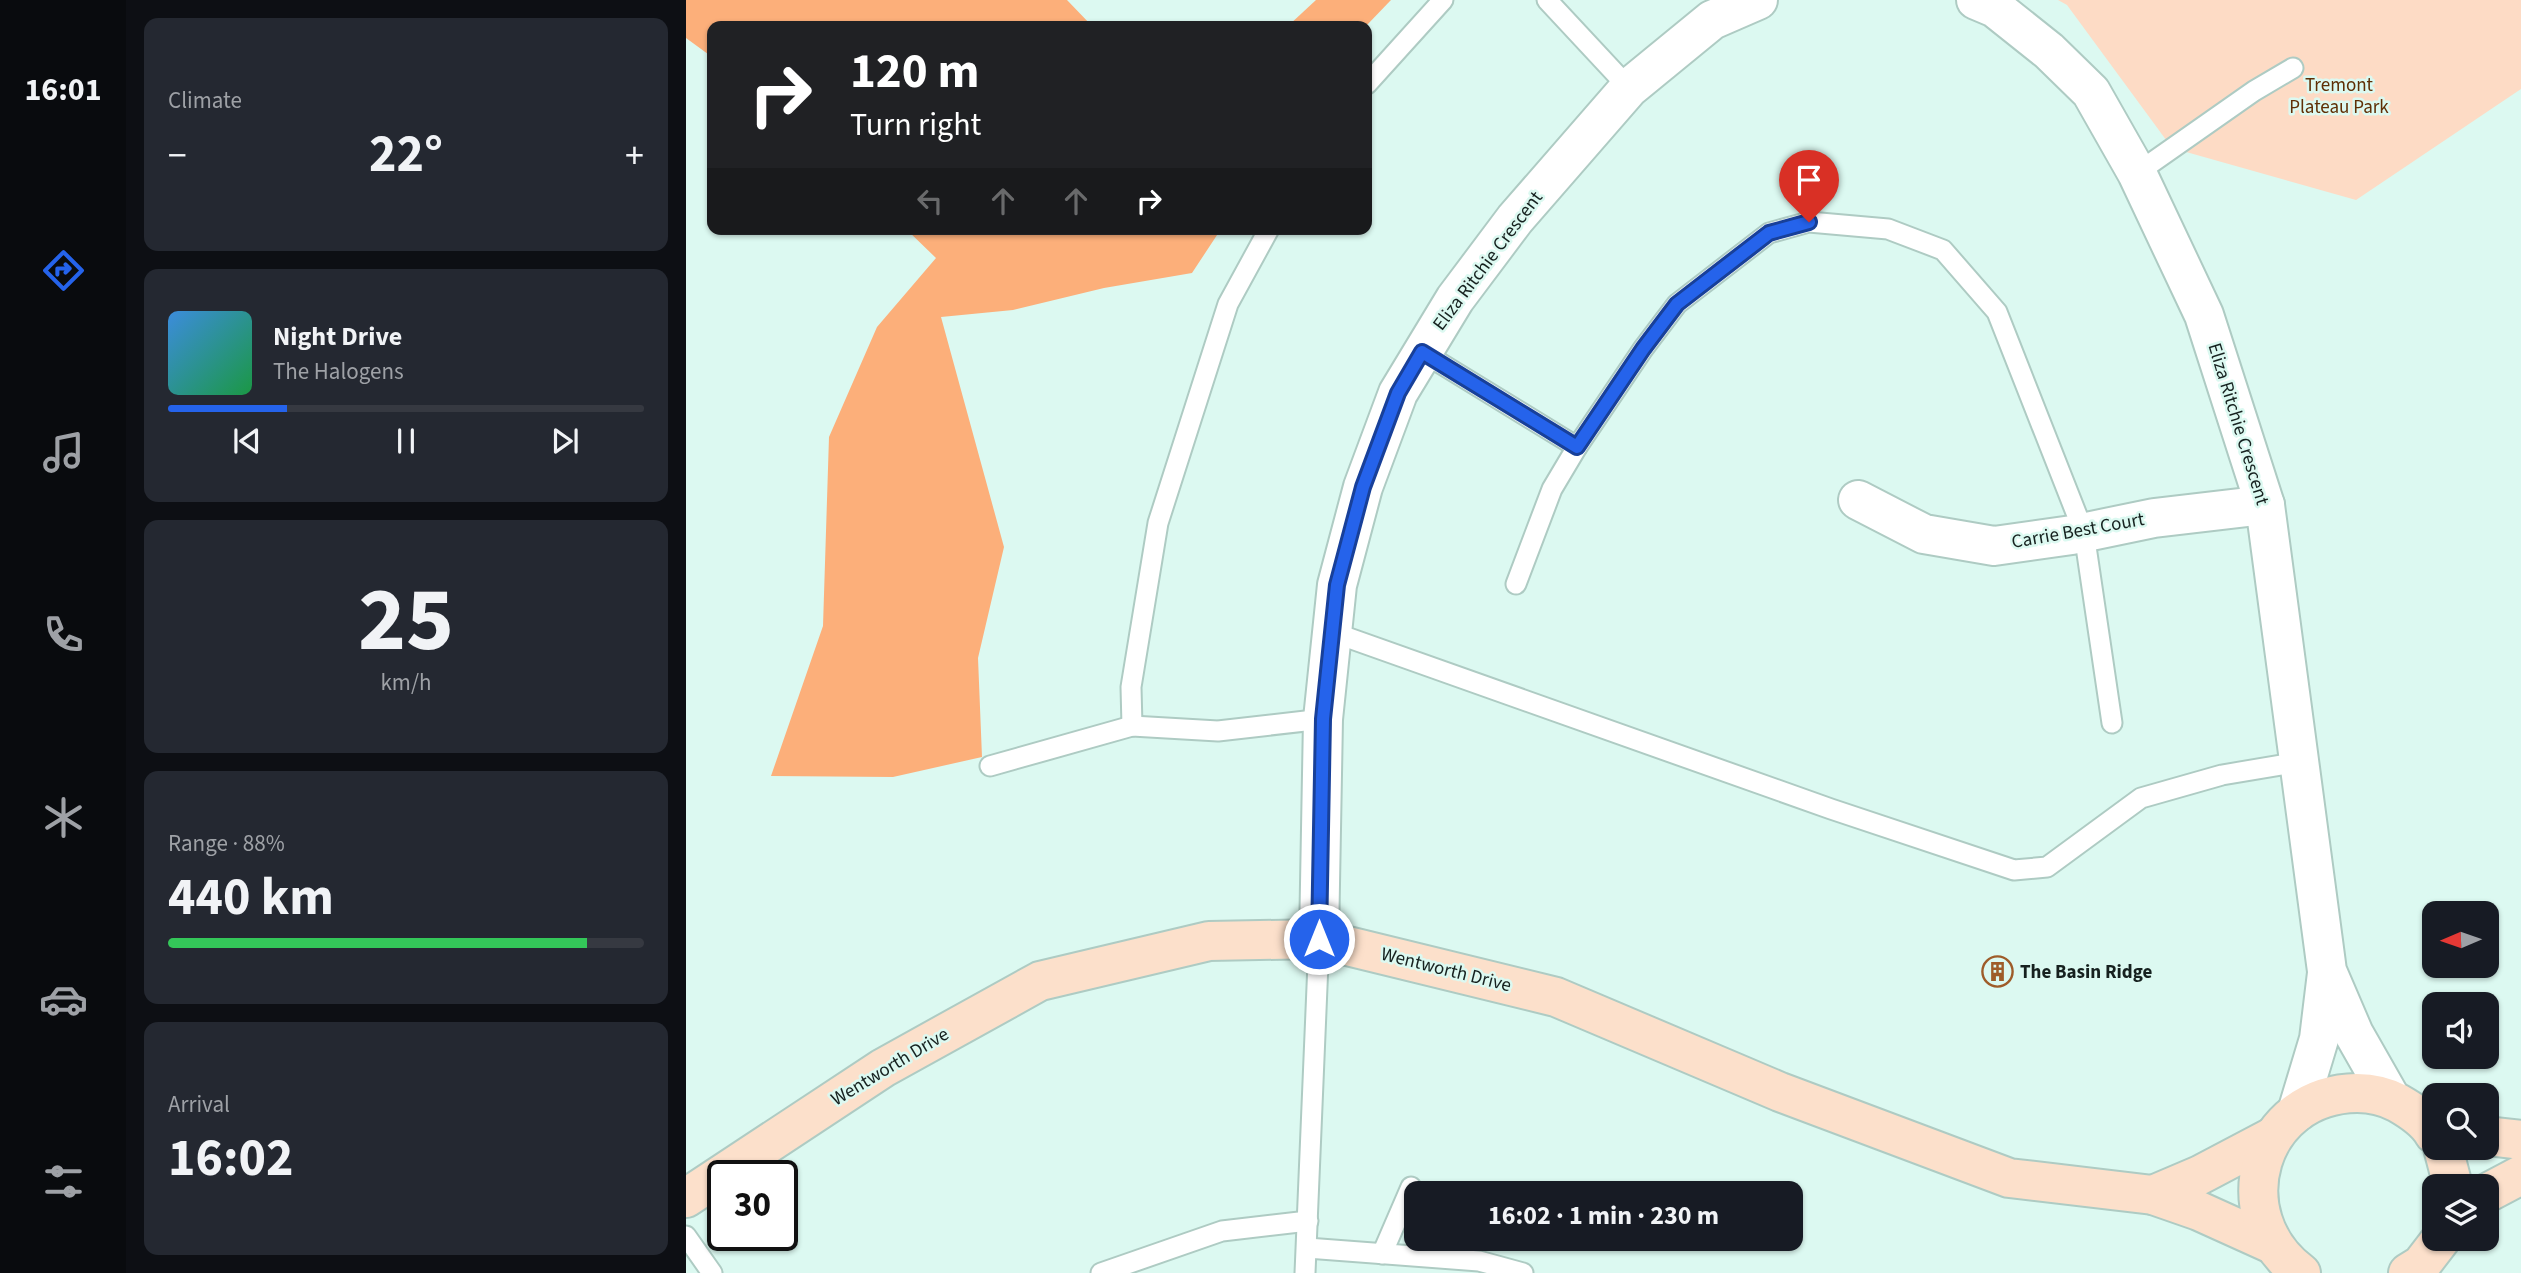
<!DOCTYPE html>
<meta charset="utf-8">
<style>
body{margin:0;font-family:"Source Sans 3",sans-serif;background:#242831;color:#f1f3f6;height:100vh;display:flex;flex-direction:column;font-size:26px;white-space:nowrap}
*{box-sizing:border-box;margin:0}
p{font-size:23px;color:#9ea1a6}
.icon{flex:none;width:38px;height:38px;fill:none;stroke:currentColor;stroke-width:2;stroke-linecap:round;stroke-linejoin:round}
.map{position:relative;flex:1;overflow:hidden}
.panel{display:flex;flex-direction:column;gap:18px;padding:18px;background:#0d0f14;width:560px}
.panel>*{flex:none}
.banner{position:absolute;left:21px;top:21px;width:665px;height:214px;border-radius:14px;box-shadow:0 2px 5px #0004;background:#202124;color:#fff;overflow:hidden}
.needle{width:46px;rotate:268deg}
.tools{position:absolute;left:1736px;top:901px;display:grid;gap:14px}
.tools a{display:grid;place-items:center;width:77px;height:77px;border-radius:14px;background:#171b24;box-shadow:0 2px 5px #0004;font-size:35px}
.speed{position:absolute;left:21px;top:1160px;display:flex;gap:14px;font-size:35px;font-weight:700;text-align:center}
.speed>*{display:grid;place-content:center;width:91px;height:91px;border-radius:50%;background:#171b24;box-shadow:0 2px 5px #0004;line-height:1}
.speed .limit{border:4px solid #111;border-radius:10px;background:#fff;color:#111}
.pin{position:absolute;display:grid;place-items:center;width:60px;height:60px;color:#fff;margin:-72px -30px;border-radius:50% 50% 50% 0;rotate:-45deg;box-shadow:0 0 7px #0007}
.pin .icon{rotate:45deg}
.me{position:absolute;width:77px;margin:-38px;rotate:0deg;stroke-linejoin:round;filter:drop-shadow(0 0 5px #0008)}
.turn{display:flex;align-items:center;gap:24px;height:147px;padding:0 28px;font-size:32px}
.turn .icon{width:91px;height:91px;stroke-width:2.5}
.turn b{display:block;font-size:49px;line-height:60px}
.lanes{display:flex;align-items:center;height:66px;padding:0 28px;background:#0003;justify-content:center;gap:35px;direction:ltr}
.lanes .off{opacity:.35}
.big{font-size:52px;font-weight:700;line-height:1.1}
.panel .tile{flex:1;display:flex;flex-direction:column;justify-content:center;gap:10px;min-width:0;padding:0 24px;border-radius:14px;background:#242831}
.panel .dial{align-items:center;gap:0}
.dial b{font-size:91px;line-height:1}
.song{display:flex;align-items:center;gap:21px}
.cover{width:84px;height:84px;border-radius:10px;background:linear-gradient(135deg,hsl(210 70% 55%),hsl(140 70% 35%))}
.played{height:7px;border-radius:4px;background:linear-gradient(90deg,#2563eb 25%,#363941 25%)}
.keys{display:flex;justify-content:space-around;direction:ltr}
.heat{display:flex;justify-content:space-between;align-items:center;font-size:38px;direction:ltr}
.charge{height:10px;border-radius:5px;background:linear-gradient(90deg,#34c759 88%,#363941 0)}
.trip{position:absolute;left:718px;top:1181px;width:399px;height:70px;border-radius:14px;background:#171b24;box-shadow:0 2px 5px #0004;font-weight:700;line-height:70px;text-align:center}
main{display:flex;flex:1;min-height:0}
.tab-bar{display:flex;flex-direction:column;width:126px;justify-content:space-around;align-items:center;background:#090b0e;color:#9ea1a6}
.tab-bar .icon{width:49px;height:49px}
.tab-bar .selected{color:#2563eb}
.tab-bar b{font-size:32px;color:#f1f3f6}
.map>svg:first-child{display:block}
.green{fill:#fddbc5}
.forest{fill:#fcaf7a}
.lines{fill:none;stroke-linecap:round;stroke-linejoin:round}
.lane-casing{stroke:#aecbc3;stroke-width:23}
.street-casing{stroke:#aecbc3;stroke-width:42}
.secondary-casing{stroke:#aecbc3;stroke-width:42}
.lane{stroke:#fff;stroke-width:19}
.street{stroke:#fff;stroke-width:38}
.secondary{stroke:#fce0cb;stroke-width:38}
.route-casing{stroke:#184099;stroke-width:18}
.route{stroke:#2563eb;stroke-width:12}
.labels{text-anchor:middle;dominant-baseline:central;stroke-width:5;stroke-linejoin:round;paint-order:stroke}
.park-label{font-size:19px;fill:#5f2f05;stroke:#dcf9f1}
.street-label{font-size:19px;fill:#16211f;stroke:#dcf9f1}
.poi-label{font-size:19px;font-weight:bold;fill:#16211f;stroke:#dcf9f1;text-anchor:start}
</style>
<main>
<nav class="tab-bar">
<b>16:01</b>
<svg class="icon selected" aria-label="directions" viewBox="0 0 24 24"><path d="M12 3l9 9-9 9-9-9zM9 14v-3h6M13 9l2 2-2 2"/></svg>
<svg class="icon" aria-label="music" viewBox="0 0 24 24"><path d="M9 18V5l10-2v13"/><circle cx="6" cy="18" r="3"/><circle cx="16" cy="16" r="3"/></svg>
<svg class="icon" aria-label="phone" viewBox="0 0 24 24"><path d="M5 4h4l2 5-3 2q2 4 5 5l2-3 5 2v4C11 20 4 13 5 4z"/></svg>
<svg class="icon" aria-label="climate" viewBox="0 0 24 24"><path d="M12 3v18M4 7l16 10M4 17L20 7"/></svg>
<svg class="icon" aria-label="car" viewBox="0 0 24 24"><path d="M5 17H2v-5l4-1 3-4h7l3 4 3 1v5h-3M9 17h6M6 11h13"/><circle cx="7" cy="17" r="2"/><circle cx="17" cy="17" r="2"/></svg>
<svg class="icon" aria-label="filters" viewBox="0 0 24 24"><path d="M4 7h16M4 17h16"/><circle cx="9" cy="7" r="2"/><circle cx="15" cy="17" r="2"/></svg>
</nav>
<section class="panel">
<div class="tile"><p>Climate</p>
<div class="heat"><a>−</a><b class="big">22°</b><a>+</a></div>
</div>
<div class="tile">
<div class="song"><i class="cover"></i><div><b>Night Drive</b><p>The Halogens</p></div></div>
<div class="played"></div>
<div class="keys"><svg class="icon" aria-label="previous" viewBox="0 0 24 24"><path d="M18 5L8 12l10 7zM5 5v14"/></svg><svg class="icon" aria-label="pause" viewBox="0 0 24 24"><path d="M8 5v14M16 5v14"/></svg><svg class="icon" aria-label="next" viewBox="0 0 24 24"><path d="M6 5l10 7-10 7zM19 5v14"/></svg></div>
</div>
<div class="tile dial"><b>25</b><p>km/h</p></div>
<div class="tile"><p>Range · 88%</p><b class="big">440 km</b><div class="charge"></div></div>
<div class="tile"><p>Arrival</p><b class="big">16:02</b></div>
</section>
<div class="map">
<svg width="1835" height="1273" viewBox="0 0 1835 1273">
<rect width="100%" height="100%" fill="#dcf9f1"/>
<path class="green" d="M 1372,0 L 1835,0 L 1835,89 L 1670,200 L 1486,148 L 1381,5 Z"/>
<g class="forest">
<path d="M 0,0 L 381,0 L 406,26 L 26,26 L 26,57 L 0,38 Z"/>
<path d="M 630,0 L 705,0 L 680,26 L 602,26 Z"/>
<path d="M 220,229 L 535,229 L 506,273 L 418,288 L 327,310 L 255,317 L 318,547 L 292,658 L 296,757 L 207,777 L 85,776 L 137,626 L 143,437 L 191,327 L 250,258 Z"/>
</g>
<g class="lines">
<defs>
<g id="lane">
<path d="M 861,0 L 943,88"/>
<path d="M 681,84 L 757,0"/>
<path d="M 1451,173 L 1568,91 L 1607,68"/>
<path d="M 736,352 L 891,447"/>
<path d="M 830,584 L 866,489 L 891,447 L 957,349 L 991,304 L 1083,233 L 1123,222 L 1202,229 L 1257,250 L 1311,312 L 1398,533 L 1426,723"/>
<path d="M 646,632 L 1145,809 L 1328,870 L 1361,867 L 1455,798 L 1536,775 L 1613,762"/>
<path d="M 446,726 L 445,687 L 472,523 L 542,304 L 583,229"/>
<path d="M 304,766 L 446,726 L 532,731 L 637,719"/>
<path d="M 0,1236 L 26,1273"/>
<path d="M 621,1248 L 793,1261 L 837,1273"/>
<path d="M 696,1254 L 725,1187"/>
<path d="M 415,1273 L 536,1231 L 622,1221"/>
<path d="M 619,1273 L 633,939"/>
</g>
<g id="street">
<path d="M 1290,0 L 1309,8 L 1363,51 L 1405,92 L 1451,173 L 1518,315 L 1579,505 L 1641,971 L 1668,1034 L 1705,1099"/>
<path d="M 1172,500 L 1238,534 L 1308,546 L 1386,535 L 1468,518 L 1579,505"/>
<path d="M 633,939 L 637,719 L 651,585 L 677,487 L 712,393 L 769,299 L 829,219 L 943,88 L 1026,20 L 1072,0"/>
<path d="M 1611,1112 L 1633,1039 L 1641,973"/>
</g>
<g id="secondary">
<path d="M 1801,1136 L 1835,1140"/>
<path d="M 1757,1148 L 1767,1186"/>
<path d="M 1801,1193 L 1835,1175"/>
<path d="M 1467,1195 L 1514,1175 L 1588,1136"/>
<path d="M 0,1198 L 197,1068 L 354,981 L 523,941 L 633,939 L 870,997 L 1094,1092 L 1323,1178 L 1467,1195 L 1513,1211 L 1586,1244"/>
<path d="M 1615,1273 C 1537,1215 1572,1094 1671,1093 C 1685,1093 1699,1096 1712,1103 C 1726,1111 1740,1120 1748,1134"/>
<path d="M 1722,1273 L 1735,1265 L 1755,1239"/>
</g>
</defs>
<use href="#lane" class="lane-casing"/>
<use href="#street" class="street-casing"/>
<use href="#secondary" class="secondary-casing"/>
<use href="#lane" class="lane"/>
<use href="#street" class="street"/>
<use href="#secondary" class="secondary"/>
</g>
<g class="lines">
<defs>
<path id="route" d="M 633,939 L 637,719 L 651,585 L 677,487 L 712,393 L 736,352 L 891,447 L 957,349 L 991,304 L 1083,233 L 1123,222"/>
</defs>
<use href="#route" class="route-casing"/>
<use href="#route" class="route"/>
</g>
<defs>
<symbol id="building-ring" viewBox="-11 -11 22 22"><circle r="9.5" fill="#dcf9f1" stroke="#9e5c29" stroke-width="1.5"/><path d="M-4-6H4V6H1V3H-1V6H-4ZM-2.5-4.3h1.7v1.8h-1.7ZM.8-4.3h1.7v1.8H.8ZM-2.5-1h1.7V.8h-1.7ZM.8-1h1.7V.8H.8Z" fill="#9e5c29"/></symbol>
</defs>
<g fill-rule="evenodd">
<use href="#building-ring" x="1294" y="954" width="35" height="35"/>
</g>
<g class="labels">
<g class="park-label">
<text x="1653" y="85">Tremont<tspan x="1653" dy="22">Plateau Park</tspan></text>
</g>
<g class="street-label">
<text transform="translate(802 261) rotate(-53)">Eliza Ritchie Crescent</text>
<text transform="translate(1552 424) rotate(73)">Eliza Ritchie Crescent</text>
<text transform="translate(1392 531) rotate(-10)">Carrie Best Court</text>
<text transform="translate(760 970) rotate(14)">Wentworth Drive</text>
<text transform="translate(204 1067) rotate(-31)">Wentworth Drive</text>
</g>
<g class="poi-label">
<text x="1334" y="972">The Basin Ridge</text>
</g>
</g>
</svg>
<div class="tools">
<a><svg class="needle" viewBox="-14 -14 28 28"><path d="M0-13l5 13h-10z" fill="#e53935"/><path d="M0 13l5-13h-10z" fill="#9ea1a6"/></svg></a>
<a><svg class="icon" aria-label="sound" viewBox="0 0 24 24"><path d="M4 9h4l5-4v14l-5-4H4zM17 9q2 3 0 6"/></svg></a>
<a><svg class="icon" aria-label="search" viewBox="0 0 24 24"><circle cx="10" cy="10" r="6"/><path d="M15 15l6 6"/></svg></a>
<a><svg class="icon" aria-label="layers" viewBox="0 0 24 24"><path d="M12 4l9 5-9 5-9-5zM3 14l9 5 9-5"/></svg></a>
</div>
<div class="speed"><div class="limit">30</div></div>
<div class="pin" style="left:1123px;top:222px;background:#d93025"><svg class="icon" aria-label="arrive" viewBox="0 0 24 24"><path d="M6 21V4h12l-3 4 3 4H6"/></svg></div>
<svg class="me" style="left:633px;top:939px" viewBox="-20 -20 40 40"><circle r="17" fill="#2563eb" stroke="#fff" stroke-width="3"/><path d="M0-11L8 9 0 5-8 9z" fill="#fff"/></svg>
<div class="trip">16:02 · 1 min · 230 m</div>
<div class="banner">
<div class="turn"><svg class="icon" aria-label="right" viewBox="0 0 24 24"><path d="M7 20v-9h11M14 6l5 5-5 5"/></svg><div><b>120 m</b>Turn right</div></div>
<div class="lanes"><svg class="icon off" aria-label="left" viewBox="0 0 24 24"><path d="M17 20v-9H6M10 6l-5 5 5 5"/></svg><svg class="icon off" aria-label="ahead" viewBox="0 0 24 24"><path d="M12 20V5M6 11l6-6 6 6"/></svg><svg class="icon off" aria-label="ahead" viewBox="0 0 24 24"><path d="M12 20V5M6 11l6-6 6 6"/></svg><svg class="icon" aria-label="right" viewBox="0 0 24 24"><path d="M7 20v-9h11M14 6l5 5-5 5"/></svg></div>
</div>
</div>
</main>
